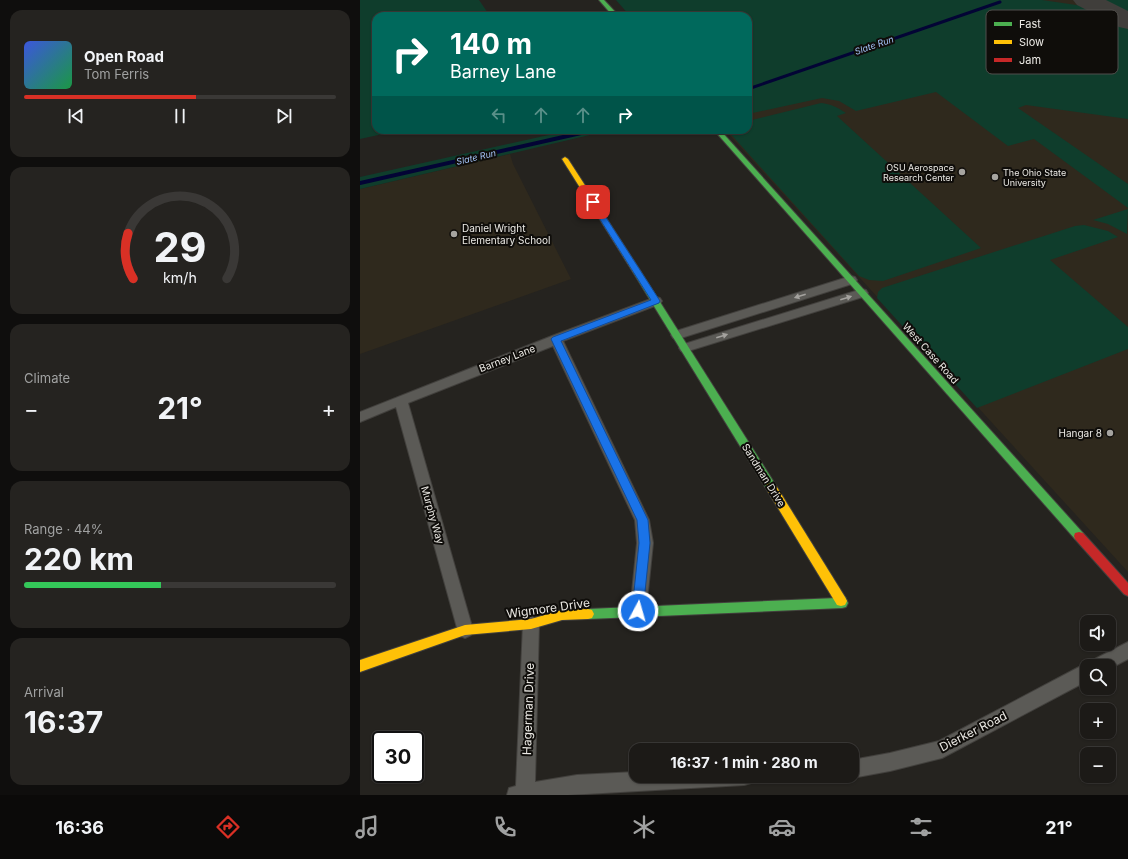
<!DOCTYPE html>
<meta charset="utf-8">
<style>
body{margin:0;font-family:Inter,sans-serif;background:#252320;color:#f1f3f6;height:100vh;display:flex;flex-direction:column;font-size:15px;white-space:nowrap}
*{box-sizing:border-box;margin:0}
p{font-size:13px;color:#a0a1a1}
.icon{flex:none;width:22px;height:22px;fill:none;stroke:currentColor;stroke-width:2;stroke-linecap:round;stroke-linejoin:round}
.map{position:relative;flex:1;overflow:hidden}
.side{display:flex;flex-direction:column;gap:10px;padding:10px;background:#0f0e0d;width:360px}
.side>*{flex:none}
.guide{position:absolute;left:12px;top:12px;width:380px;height:122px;border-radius:12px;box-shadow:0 1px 3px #0004,0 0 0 1px #3a3836;background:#00695c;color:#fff;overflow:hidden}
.controls{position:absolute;left:720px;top:615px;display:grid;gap:8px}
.controls a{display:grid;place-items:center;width:36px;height:36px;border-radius:8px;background:#1c1a17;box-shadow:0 1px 3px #0004,0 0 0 1px #3a3836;font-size:20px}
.speed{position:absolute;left:12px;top:731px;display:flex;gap:8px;font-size:20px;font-weight:700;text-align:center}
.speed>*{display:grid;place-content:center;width:52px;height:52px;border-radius:50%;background:#1c1a17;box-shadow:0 1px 3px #0004,0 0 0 1px #3a3836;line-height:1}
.speed .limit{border:2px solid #111;border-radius:6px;background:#fff;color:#111}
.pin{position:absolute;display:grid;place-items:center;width:34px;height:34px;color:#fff;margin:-17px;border-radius:8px;box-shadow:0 2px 6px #0006}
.me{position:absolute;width:44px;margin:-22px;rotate:6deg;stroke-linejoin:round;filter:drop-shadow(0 0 3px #0008)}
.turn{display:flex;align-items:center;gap:14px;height:84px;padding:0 12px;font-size:18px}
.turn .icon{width:52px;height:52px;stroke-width:2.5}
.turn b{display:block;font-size:28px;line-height:34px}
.lanes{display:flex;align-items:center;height:38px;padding:0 12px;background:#0003;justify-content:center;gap:20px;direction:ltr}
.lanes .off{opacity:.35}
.big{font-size:30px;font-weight:700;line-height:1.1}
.side .tile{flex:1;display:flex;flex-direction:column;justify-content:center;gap:6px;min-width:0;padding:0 14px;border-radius:12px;background:#252320}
.side .dial{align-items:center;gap:0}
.dial svg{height:104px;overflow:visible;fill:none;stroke:#3a3836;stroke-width:7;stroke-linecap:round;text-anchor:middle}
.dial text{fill:#f1f3f6;stroke:none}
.song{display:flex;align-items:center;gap:12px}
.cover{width:48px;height:48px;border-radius:6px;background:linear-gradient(135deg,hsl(230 70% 55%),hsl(140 70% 35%))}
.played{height:4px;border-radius:2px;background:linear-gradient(90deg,#d93025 55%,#3a3836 55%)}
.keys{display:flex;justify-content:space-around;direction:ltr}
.heat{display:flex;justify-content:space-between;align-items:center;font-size:22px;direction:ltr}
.charge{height:6px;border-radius:3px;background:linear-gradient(90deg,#34c759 44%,#3a3836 0)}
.trip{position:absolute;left:269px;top:743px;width:230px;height:40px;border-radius:12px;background:#1c1a17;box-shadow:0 1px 3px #0004,0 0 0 1px #3a3836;font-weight:700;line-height:40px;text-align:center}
.dock{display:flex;height:64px;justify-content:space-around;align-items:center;background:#0b0a09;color:#a0a1a1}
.dock .icon{width:28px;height:28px}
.dock .selected{color:#d93025}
.dock b{font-size:18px;color:#f1f3f6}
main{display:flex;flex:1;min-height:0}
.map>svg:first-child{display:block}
.built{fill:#2f291d}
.green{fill:#0f3d2c}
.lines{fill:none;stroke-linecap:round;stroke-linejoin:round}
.stream-far1{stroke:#030435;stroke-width:3}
.stream{stroke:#030435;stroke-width:4}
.taxiway{fill:#403e3b;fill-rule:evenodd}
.street-casing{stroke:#42403d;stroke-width:2}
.fast-casing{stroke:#42403d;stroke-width:2}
.slow-casing{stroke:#42403d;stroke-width:2}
.jam-casing{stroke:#42403d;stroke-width:2}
.street{fill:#5b5a56;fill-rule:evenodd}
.fast{fill:#4caf50;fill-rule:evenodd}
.slow{fill:#ffc107;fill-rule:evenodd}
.jam{fill:#c62828;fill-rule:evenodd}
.oneway{fill:#a4a29e}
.route{fill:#1a73e8;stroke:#114b97}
.poi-dot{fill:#a6a4a0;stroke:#0f0d0a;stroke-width:1.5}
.labels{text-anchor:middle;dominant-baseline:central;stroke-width:4;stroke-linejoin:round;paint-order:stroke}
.far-water-label{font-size:9px;font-style:italic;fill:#a4c3f7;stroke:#0f0d0a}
.far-poi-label{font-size:9px;fill:#eceae5;stroke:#0f0d0a;text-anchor:end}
.poi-label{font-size:10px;fill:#eceae5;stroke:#0f0d0a;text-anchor:start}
.street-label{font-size:10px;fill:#eceae5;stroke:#0f0d0a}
.near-street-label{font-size:12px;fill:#eceae5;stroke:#0f0d0a}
.key{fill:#0f0d0a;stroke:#514f4c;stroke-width:1}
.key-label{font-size:11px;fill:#eceae5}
</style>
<main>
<section class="side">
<div class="tile">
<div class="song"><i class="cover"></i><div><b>Open Road</b><p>Tom Ferris</p></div></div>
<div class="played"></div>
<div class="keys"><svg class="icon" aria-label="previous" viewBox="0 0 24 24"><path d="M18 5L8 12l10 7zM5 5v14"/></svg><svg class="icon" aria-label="pause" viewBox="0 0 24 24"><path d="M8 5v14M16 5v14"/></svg><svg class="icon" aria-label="next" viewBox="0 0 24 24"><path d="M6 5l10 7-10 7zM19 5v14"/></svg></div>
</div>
<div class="tile dial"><svg viewBox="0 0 100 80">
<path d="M14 69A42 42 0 1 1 86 69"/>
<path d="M14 69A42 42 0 0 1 10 34" stroke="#d93025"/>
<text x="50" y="56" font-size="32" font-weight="700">29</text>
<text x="50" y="72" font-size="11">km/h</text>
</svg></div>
<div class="tile"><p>Climate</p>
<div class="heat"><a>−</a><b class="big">21°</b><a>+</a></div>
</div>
<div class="tile"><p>Range · 44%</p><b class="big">220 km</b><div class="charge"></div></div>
<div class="tile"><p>Arrival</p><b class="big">16:37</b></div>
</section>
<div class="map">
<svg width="768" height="795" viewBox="0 0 768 795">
<rect width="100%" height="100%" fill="#25231f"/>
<g class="built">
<path d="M 606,0 L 768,0 L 768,572 L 365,130 L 388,130 L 388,83 Z"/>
<path d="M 150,154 L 153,164 L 211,279 L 0,354 L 0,189 Z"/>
</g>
<g class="green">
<path d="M 0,0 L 119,0 L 130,16 L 16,16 L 16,130 L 41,130 L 0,139 Z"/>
<path d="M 256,0 L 682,0 L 730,7 L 768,26 L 768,119 L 666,105 L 658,108 L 768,184 L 768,208 L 674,139 L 648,146 L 576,92 L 496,111 L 479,101 L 462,98 L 388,114 L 388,16 L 270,16 Z"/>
<path d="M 741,0 L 768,0 L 768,13 Z"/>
<path d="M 461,103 C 471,104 477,107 486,113 L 477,116 L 621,248 L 523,281 L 509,280 L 499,276 L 367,130 L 388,130 L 388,121 Z"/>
<path d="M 211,130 L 251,130 L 0,189 L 0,177 Z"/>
<path d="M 768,209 L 767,234 L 748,224 L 733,220 Z"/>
<path d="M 724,225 L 748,231 L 758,237 L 690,260 L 768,327 L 768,349 L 617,408 L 517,298 L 518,292 L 522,288 L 715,226 Z"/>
</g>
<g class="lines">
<g class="stream-far1">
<path d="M 388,89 L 640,2"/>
<path d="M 216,134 L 233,130"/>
</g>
<path class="stream" d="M 0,183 L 221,133"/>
<path class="taxiway" d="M 713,0 L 746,0 L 768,11 L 768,29 L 759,27 L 717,5 Z"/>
<defs>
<g id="street">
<path d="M 491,276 L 495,277 L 497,280 L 495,283 L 321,338 L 317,339 L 313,338 L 311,335 L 313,332 Z"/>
<path d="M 502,289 L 506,290 L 508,293 L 506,296 L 325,352 L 321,351 L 319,348 L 321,345 Z"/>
<path d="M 296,297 L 300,298 L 302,301 L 300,304 L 203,341 L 289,520 L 293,543 L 286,611 L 284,616 L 278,618 L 272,616 L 270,611 L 277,543 L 275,520 L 193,346 L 48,403 L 113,630 L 111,635 L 105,638 L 99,635 L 36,407 L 0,422 L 0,412 L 192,336 Z"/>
<path d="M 171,616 L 177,619 L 179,624 L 175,782 L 217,775 L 276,772 L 276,776 L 393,776 L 391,783 L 384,785 L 208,795 L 147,795 L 149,788 L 156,786 L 163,624 L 165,619 Z"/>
<path d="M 768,642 L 768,659 L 749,669 L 749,666 L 727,666 L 727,681 L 582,758 L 530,771 L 492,778 L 487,776 L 492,776 L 492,760 L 530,753 L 579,741 L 721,666 L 727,664 L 731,665 L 733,660 Z"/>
</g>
<g id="fast">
<path d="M 239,0 L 244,0 L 259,16 L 253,16 Z"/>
<path d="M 354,130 L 360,130 L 723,533 L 724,536 L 723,539 L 719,540 L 715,539 Z"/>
<path d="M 274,270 L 277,270 L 281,272 L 415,484 L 416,487 L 415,490 L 411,491 L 407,490 L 273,272 Z"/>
<path d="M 481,596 L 485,597 L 488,603 L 486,607 L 482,608 L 228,619 L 224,618 L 222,614 L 224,610 L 228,609 L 477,598 Z"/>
</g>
<g id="slow">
<path d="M 205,157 L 208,159 L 281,272 L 280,274 L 277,274 L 273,272 L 202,159 Z"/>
<path d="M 411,483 L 415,484 L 485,597 L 487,601 L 485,605 L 481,606 L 477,605 L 407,490 L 406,487 L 407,484 Z"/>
<path d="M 228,609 L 232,610 L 234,614 L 232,618 L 228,619 L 202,620 L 171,629 L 105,635 L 0,672 L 0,660 L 105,625 L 171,619 L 202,610 Z"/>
</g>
<path id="jam" d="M 719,532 L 723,533 L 768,583 L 768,596 L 764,594 L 715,539 L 714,536 L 715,533 Z"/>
</defs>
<use href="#street" class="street-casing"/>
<use href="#fast" class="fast-casing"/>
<use href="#slow" class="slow-casing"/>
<use href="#jam" class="jam-casing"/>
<use href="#street" class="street"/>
<use href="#fast" class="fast"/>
<use href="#slow" class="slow"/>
<use href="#jam" class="jam"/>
</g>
<defs><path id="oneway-solid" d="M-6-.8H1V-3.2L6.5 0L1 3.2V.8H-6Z"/></defs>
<g class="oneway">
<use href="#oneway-solid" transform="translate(440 296) rotate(162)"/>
<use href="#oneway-solid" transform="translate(486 298) rotate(-17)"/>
<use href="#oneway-solid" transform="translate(362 336) rotate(-17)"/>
</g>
<path class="route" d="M 233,200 L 236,202 L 300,301 L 299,303 L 201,341 L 288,520 L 290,543 L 283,611 L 282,615 L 278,616 L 274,615 L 272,611 L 279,543 L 277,520 L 191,339 L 193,337 L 291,300 L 229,202 Z"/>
<g class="poi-dot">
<circle cx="602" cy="172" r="4"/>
<circle cx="635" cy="177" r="4"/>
<circle cx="94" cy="234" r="4"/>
<circle cx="750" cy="433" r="4"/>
</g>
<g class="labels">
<g class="far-water-label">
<text transform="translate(514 45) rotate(-19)">Slate Run</text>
<text transform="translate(116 157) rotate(-13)">Slate Run</text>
</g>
<g class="far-poi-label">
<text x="594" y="167">OSU Aerospace<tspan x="594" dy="10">Research Center</tspan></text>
<text x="643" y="172" text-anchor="start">The Ohio State<tspan x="643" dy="10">University</tspan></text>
</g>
<g class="poi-label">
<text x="102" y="228">Daniel Wright<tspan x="102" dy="12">Elementary School</tspan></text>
<text x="742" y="433" text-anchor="end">Hangar 8</text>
</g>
<g class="street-label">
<text transform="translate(571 353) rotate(48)">West Case Road</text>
<text transform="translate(147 358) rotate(-21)">Barney Lane</text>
<text transform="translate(404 475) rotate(58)">Sandman Drive</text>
<text transform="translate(73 515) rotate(74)">Murphy Way</text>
</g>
<g class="near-street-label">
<text transform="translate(188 608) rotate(-8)">Wigmore Drive</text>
<text transform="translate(168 709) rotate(-88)">Hagerman Drive</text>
<text transform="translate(613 731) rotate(-27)">Dierker Road</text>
</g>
</g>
<rect x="626" y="10" width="132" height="64" rx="6" class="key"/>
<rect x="634" y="22" width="18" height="4" fill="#4caf50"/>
<rect x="634" y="40" width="18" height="4" fill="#ffc107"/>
<rect x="634" y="58" width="18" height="4" fill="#c62828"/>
<g class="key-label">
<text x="659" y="28">Fast</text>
<text x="659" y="46">Slow</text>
<text x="659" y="64">Jam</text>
</g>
</svg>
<div class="controls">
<a><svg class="icon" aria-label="sound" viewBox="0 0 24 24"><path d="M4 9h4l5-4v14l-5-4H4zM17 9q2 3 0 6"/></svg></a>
<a><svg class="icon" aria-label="search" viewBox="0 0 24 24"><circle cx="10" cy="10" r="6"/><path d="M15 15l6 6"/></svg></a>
<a>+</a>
<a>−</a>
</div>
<div class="speed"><div class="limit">30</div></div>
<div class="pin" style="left:233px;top:202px;background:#d93025"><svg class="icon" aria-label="arrive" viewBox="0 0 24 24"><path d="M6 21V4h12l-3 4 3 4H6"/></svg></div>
<svg class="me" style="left:278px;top:611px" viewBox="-20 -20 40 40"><circle r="17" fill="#1a73e8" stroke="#fff" stroke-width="3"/><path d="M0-11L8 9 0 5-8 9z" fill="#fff"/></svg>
<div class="trip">16:37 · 1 min · 280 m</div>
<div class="guide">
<div class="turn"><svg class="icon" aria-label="right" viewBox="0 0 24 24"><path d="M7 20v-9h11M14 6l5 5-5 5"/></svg><div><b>140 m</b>Barney Lane</div></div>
<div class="lanes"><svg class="icon off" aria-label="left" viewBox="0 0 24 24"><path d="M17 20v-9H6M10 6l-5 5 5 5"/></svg><svg class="icon off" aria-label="ahead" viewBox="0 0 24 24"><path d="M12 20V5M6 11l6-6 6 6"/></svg><svg class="icon off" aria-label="ahead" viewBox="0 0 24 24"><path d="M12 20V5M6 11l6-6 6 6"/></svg><svg class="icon" aria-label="right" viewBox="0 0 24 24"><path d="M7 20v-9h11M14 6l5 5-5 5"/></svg></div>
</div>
</div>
</main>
<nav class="dock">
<b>16:36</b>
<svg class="icon selected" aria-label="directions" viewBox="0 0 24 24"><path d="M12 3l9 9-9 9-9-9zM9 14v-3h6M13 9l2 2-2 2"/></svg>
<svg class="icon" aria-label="music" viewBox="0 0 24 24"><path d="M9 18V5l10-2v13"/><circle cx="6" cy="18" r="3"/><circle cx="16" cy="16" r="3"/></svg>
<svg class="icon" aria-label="phone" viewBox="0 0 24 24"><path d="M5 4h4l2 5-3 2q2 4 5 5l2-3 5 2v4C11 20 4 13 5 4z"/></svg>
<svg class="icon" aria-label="climate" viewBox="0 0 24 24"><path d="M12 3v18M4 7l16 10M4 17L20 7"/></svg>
<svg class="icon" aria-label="car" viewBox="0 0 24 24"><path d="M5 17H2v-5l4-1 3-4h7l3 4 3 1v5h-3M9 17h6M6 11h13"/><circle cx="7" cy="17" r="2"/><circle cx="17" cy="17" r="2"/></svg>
<svg class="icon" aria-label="filters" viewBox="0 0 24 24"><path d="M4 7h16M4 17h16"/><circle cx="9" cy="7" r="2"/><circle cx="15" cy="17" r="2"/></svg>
<b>21°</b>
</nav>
